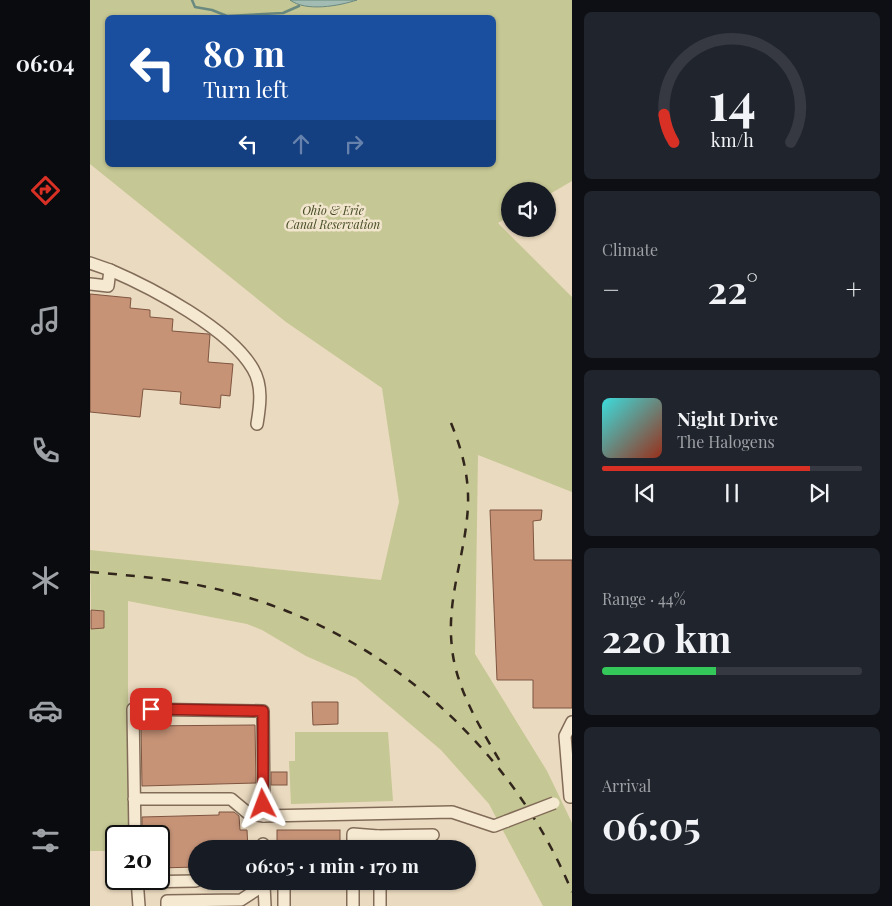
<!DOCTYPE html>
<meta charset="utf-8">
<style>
body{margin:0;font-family:"Playfair Display",serif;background:#20242c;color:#f1f3f6;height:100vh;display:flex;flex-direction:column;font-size:19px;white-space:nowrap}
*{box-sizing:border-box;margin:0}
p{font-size:16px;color:#9ea1a6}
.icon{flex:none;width:28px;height:28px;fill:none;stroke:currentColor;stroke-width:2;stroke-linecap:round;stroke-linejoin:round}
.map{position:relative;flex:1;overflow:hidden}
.drawer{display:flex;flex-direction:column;gap:12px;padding:12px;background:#0d0f14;width:320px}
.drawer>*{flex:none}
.hud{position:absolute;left:15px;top:15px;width:391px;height:152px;border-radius:8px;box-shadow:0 1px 4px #0004;background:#1a4fa0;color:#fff;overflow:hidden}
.tools{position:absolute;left:411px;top:182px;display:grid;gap:10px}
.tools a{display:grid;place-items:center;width:55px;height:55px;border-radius:50%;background:#171b24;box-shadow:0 1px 4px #0004;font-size:25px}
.speed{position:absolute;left:15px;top:825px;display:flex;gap:10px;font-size:25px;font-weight:700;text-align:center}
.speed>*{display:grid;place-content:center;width:65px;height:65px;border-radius:50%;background:#171b24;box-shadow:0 1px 4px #0004;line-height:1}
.speed .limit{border:2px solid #111;border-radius:8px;background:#fff;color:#111}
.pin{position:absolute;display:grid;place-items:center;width:42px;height:42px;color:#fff;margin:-21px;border-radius:10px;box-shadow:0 2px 8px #0006}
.me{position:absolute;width:55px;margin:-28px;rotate:357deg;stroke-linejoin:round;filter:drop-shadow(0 0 4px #0008)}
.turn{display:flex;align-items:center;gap:18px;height:105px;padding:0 15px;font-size:22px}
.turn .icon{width:65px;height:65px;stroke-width:2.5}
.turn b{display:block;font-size:35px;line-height:42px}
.lanes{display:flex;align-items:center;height:48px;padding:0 15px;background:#0003;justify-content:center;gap:25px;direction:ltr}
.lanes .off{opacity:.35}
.big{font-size:38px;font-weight:700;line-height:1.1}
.drawer .widget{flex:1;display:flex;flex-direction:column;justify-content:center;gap:8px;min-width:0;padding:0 18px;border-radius:8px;background:#20242c}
.drawer .dial{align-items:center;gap:0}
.dial svg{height:130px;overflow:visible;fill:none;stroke:#363941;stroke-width:7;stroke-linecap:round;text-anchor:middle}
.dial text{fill:#f1f3f6;stroke:none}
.song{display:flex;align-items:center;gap:15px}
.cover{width:60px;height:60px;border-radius:8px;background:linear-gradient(135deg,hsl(180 70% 55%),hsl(10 70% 35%))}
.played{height:5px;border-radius:2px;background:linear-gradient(90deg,#d93025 80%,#363941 80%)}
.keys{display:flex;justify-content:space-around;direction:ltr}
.heat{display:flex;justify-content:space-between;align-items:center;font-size:28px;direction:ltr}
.charge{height:8px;border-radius:4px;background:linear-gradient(90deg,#34c759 44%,#363941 0)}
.trip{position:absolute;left:98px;top:840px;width:288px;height:50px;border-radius:25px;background:#171b24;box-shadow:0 1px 4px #0004;font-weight:700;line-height:50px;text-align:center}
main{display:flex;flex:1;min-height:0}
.dock{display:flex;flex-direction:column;width:90px;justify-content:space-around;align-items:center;background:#090b0e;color:#9ea1a6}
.dock .icon{width:35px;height:35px}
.dock .on{color:#d93025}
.dock b{font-size:22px;color:#f1f3f6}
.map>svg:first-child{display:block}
.green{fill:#c5c794;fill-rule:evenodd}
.water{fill:#a2bcb3;stroke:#6a897f}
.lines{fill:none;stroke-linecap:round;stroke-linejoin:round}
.stream{stroke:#6a897f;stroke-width:2.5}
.building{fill:#c69377;stroke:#7f5540}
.minor-casing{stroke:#826c59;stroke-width:14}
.minor{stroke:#f6e9d1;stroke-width:11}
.rail{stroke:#32251c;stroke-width:2.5;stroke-dasharray:9 9;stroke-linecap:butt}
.minor-bridge-casing{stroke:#826c59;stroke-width:14;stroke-linecap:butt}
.minor-bridge{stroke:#f6e9d1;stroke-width:11}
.route-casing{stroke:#8d1f18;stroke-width:12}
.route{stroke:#d93025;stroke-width:9}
.labels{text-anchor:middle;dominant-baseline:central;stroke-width:5;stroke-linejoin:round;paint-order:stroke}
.park-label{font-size:12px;font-style:italic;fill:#464d24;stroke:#f2e5ce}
</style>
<main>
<nav class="dock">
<b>06:04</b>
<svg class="icon on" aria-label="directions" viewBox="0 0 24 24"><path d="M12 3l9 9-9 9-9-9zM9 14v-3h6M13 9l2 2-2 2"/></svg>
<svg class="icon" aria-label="music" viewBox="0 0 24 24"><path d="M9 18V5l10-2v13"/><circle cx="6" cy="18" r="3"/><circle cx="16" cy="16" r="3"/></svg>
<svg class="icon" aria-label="phone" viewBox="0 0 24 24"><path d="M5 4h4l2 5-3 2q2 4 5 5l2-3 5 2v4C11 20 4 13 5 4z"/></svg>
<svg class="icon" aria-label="climate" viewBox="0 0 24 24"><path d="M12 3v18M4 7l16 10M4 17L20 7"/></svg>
<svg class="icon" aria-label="car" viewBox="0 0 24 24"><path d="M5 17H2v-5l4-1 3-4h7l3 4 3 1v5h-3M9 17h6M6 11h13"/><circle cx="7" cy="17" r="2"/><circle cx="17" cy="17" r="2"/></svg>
<svg class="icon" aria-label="filters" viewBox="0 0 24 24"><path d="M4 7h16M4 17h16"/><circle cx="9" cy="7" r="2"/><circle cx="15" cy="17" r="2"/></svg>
</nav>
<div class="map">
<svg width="482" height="906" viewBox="0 0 482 906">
<rect width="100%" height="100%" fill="#eadabf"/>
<g class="green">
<path d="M 0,0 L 200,0 C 216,11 249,6 267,0 L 482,0 L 482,181 L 458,195 L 458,191 L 420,191 L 420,216 L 408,223 L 482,297 L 482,492 L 388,455 L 385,654 L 457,771 L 482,823 L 482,906 L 453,906 L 399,804 L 351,750 L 266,678 L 216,656 L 172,630 L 157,624 L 38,601 L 38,836 L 26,836 L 26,858 L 25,851 L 0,851 L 0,629 L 14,628 L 14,611 L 1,610 L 0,550 L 291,580 L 309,502 L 292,388 L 196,322 L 0,164 ZM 18,18 L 404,18 L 404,165 L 18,165 Z"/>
<path d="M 205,732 L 298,732 L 303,801 L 201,804 L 199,761 L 205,761 Z"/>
</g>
<path class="water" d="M 200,0 L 267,0 C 249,6 216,12 200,0 Z"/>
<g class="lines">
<path class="stream" d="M 102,0 L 105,7 L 122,10 L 137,16 L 193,13 L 209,6"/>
</g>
<g class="building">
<path d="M 0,294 L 41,298 L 40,308 L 60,310 L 60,317 L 83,319 L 82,331 L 118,334 L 120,335 L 118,362 L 143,364 L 140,396 L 131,395 L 130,408 L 90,404 L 91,392 L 53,389 L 50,417 L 0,412 Z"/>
<path d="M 400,510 L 452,510 L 451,520 L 443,521 L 444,560 L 482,560 L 482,708 L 443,708 L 443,680 L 407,680 Z"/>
<path d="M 1,610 L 14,611 L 14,628 L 1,629 Z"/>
<path d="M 222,702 L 248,702 L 248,724 L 223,725 Z"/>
<path d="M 165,725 L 166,783 L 52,786 L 51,726 Z"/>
<rect x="181" y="772" width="16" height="13"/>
<path d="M 129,812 L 144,812 L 149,816 L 150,830 L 157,830 L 158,849 L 106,849 L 106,867 L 69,868 L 69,836 L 52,836 L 52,817 L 129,815 Z"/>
<rect x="187" y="830" width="63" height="19"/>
</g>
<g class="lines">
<defs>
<g id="minor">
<path d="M 0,263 L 20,270 L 18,286 L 0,284"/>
<path d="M 20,270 C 62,288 140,329 163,369 C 173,386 170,406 167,424"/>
<path d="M 480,797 L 475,736 L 482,722"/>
<path d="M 44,799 L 141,799 L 159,814 L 174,816 L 173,711 L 43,709 L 45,836"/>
<path d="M 174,816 L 362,812 L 404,826 L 417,821"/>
<path d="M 288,836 L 343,835"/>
<path d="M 173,844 L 173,849"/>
<path d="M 263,849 L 263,834 L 288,836 L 288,849"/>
<path d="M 47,879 L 49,906"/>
<path d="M 194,881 L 194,906"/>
<path d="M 263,881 L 263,906"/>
<path d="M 290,881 L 290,906"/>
<path d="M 47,882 L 106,881"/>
<path d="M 174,885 L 175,906"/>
<path d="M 77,906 L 77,901 L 151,900 L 180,881"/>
</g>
</defs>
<use href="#minor" class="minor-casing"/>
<use href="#minor" class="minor"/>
<g class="rail">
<path d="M 361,423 C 372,450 379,476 378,505 C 376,554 356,597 362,648 C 366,689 391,729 411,763"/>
<path d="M 0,572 C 48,576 95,580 142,593 C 294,633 422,747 482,892"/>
</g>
<defs>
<path id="minor-bridge" d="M 417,821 L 464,803"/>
</defs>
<use href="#minor-bridge" class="minor-bridge-casing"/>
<use href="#minor-bridge" class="minor-bridge"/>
</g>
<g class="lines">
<defs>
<path id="route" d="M 61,709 L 173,711 L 173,804"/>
</defs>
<use href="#route" class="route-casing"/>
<use href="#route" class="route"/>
</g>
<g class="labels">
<g class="park-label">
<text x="243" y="210">Ohio &amp; Erie<tspan x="243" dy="14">Canal Reservation</tspan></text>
</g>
</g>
</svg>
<div class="tools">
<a><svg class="icon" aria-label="sound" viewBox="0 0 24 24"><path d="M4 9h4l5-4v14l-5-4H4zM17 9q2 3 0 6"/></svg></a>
</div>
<div class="speed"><div class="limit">20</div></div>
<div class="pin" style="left:61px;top:709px;background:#d93025"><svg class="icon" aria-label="arrive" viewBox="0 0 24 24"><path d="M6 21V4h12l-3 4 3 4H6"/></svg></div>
<svg class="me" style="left:173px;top:804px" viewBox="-20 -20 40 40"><path d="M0-17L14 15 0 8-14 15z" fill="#d93025" stroke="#fff" stroke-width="4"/></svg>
<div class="trip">06:05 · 1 min · 170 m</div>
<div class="hud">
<div class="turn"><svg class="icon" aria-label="left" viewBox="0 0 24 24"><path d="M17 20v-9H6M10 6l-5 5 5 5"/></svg><div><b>80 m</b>Turn left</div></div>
<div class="lanes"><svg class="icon" aria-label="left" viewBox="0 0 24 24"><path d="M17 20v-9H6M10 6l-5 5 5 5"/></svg><svg class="icon off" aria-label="ahead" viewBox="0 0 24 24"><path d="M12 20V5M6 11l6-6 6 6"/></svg><svg class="icon off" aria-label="right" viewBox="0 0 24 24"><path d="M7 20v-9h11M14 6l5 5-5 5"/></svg></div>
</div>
</div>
<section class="drawer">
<div class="widget dial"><svg viewBox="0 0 100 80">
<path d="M14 69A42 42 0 1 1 86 69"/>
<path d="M14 69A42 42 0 0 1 8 52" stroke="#d93025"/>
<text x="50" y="56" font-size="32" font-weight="700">14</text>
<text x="50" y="72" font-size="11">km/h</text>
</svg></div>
<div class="widget"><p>Climate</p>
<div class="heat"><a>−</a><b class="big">22°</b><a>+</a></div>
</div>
<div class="widget">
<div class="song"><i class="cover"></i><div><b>Night Drive</b><p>The Halogens</p></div></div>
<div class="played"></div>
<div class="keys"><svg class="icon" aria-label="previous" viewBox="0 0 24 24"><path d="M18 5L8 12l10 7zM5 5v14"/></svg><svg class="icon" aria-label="pause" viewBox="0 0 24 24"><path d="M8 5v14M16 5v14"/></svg><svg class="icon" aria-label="next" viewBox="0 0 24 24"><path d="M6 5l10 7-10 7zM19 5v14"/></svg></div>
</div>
<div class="widget"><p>Range · 44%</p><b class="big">220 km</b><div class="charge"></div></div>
<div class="widget"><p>Arrival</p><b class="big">06:05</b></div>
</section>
</main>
